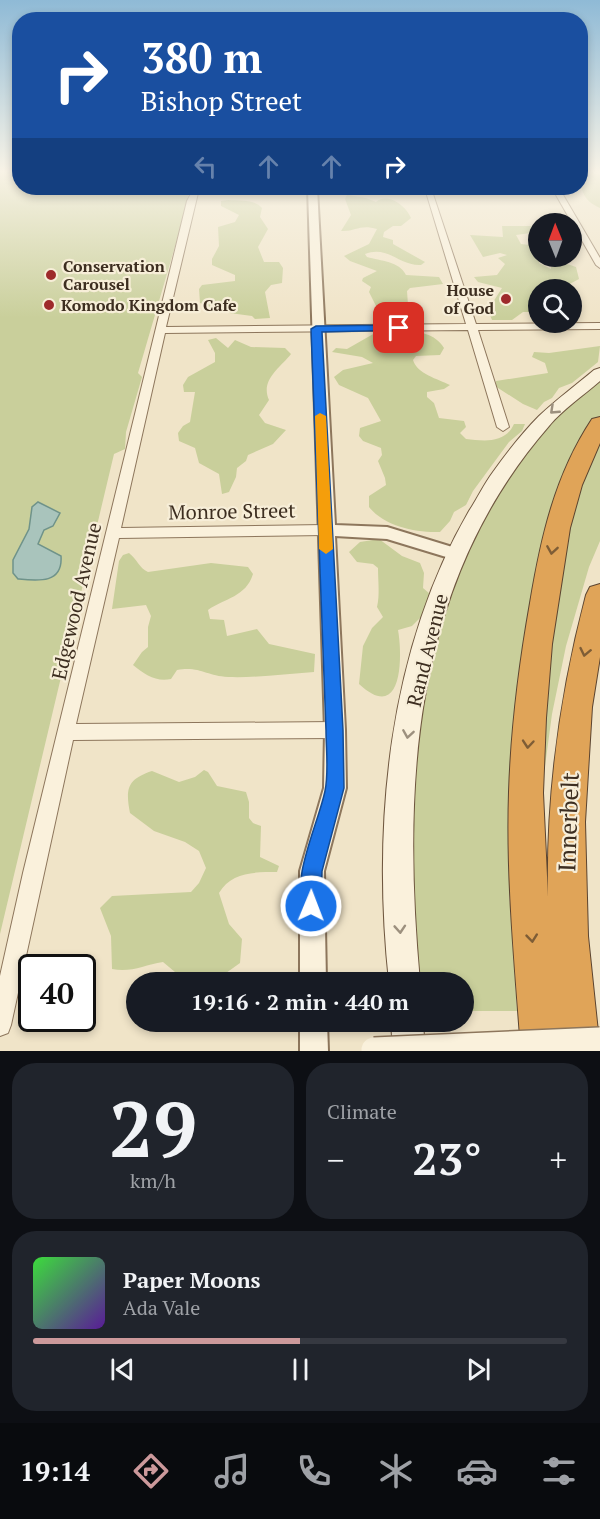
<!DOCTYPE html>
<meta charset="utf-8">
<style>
body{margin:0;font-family:"PT Serif",serif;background:#20242c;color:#f1f3f6;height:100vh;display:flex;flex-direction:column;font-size:22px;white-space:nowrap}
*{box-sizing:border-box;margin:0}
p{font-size:20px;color:#9ea1a6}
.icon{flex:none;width:33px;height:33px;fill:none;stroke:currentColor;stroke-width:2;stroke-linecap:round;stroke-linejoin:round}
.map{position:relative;height:1051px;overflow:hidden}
.drawer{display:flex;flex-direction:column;gap:12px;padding:12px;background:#0d0f14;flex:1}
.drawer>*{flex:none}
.top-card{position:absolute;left:12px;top:12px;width:576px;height:183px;border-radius:24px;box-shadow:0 3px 9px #0003;background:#1a4fa0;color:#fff;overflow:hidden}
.needle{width:39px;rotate:359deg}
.controls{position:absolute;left:528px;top:213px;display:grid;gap:12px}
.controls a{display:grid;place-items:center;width:54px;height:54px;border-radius:50%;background:#171b24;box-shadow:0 3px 9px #0003;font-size:30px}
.speed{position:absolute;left:18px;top:954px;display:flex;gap:12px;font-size:30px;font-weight:700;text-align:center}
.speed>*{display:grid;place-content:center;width:78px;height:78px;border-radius:50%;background:#171b24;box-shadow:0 3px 9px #0003;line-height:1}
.speed .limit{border:3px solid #111;border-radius:9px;background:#fff;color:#111}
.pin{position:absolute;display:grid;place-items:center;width:51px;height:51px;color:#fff;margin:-26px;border-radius:12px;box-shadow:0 3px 9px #0006}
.me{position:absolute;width:66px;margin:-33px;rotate:1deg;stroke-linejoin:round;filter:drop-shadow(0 0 4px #0008)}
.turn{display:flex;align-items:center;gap:21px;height:126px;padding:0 30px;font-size:27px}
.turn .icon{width:78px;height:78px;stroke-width:2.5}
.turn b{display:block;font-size:42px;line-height:51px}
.lanes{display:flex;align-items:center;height:57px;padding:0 30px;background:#0003;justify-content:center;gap:30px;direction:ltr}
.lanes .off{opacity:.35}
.big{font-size:45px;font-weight:600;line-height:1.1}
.drawer .card{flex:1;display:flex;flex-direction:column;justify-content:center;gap:9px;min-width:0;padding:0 21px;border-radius:24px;background:#20242c}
.drawer .dial{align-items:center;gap:0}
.dial b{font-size:78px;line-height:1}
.song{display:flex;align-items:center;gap:18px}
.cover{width:72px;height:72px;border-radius:9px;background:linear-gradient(135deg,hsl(120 70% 55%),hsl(270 70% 35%))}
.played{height:6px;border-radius:3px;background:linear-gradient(90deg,#cc999b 50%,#363941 50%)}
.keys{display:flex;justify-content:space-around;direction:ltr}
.heat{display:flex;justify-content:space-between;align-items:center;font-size:33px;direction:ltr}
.drawer .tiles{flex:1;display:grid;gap:12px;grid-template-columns:1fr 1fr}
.card:last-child{grid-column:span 2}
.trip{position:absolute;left:126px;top:972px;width:348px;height:60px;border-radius:30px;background:#171b24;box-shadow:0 3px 9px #0003;font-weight:600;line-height:60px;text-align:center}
.menu{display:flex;height:96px;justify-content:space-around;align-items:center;background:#090b0e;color:#9ea1a6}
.menu .icon{width:42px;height:42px}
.menu .selected{color:#cc999b}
.menu b{font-size:27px;color:#f1f3f6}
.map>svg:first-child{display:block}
.green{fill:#c9cf9b}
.water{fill:#a9c4bc;stroke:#6f938a;stroke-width:1.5}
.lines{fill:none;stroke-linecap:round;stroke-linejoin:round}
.minor-casing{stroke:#8d765c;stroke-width:2}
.tertiary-casing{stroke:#8d765c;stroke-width:4}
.secondary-casing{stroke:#6f573f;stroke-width:2}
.motorway-casing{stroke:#5b4430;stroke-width:2}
.minor{fill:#faf1dc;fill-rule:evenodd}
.tertiary{fill:#faf1dc;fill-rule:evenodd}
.secondary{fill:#faf1dc;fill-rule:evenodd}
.motorway{fill:#e0a458;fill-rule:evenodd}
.tertiary-bridge-casing{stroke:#8d765c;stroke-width:28;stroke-linecap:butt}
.tertiary-bridge{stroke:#faf1dc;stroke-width:25}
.oneway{stroke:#9c907e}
.oneway2{stroke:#7e5d36}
.route{fill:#1a73e8;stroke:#114b97;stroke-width:1.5}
.slow{fill:#f59e0b}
.poi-dot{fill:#9e2a2b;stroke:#f7eed8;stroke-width:2}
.labels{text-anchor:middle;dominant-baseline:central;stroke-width:4.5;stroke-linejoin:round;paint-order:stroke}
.far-poi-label{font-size:16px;font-weight:bold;fill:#3d2e20;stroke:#f7eed8;text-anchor:start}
.street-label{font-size:20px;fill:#3d2e20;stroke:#f7eed8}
.near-street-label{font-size:24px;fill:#3d2e20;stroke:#f7eed8}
</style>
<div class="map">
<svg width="600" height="1051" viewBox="0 0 600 1051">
<rect width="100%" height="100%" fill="#f0e4c8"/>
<g class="green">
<path d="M 0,171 L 19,171 L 20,188 L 190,188 L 176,243 L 138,373 L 142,377 L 126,432 L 125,449 L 114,454 L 0,934 Z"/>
<path d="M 581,171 L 600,175 L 600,208 C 582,200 580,189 581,171 Z"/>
<path d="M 347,195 L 366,198 L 376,202 C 388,192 406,206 411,218 L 401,226 L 393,226 L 384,232 L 383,237 L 393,240 L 393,244 L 425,262 L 421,265 C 399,266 388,245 365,254 L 367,257 C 381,261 399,261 406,275 L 439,277 L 443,284 L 410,288 L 407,291 L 408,305 L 388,310 L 377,308 L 369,292 L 371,287 L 362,281 L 363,278 L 377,271 L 350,261 L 344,256 L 369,244 L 377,229 C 359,224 356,232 341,231 L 351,215 L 345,199 Z"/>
<path d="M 228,200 C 240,201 254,199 262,208 L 260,217 L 268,229 L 258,247 L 264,262 L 279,262 L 283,268 L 282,283 L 271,285 L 265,292 L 270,318 L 255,319 L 252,316 L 222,312 L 200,303 L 199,289 L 202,285 L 235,281 L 235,275 L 212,265 L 212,259 L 219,246 L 218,227 L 235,222 L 239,215 L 221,206 L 221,201 Z"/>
<path d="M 502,226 L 538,226 L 538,232 L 516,235 L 521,244 L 538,246 L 538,256 L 542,257 L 539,258 L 539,263 L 551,269 L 551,265 C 560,261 567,264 576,267 L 579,279 L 564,287 L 567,289 L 538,290 L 538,312 L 523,312 L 512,320 L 492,320 L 488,310 L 502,288 L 478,282 L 474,277 L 497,275 L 505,264 L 498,258 L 507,255 L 500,253 L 483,257 L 470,235 L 503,237 Z"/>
<path d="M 403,330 C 419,332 435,333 444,348 L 440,355 L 416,356 L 413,360 C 417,374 438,379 450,385 L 444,389 L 427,392 L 427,397 L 434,403 L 439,418 L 464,421 L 466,427 L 460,433 L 466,439 C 484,441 505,444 514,424 L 525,424 L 522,431 L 509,442 L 473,491 L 466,505 L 454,512 L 450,521 L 440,532 C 416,533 384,526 369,507 L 369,496 L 386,485 L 385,478 L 378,461 L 382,455 L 381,448 L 363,441 L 359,436 L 360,428 L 381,421 L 368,398 L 339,385 L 334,377 L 343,370 L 373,363 L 362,357 L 332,352 L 336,348 L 347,349 L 375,333 Z"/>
<path d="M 216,338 L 228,348 L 235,340 L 251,347 L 285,348 L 291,354 C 280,368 260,380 269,400 L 259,415 L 265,423 L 286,430 L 273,444 L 248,455 L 246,461 L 237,468 L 236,477 L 229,492 L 222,494 L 219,474 L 199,463 L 195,448 L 179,441 L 178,433 L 183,426 L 190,422 L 195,392 L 184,392 L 183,385 L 188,377 L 215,362 L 215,353 L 208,340 Z"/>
<path d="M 600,346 L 598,362 L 572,383 L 559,388 L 552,398 L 544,402 L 537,410 L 523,404 L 495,386 L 496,381 L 548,373 L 545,363 L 532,357 L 534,352 L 549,353 Z"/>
<path d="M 600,378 L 600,416 L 591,428 L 574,464 L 517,892 L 509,890 L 517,1011 L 464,1011 L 464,982 L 415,982 L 408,834 L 415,740 L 436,634 L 476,528 L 540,431 Z"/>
<path d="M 600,432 L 600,541 L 589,567 L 566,646 L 552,714 L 543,781 L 538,700 L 559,541 Z"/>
<path d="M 379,539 L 402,556 L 420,563 L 424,573 L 423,588 L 430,594 L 434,604 L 412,626 L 398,630 C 403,658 402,724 359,684 L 363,646 L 372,628 L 383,617 L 377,607 C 380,595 378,582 378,568 L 373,564 L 357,562 L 349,552 L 360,542 Z"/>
<path d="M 129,553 C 137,559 139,568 148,572 L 211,563 L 248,567 L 253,574 C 246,597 225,598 208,610 L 210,619 L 224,620 L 227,636 L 257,629 L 269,644 L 315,654 L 314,672 C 285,674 256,678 228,677 C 206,676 200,666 177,670 L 171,679 C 156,682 145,675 133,665 L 142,652 L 148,647 L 148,627 L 151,616 L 146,605 L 112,609 L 119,561 L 123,555 Z"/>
<path d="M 204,770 L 208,772 L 217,786 L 246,792 L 249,802 L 249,818 L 253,823 L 261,826 L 260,857 L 279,866 L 277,872 C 255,872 231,872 219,893 L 229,924 L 242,939 L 240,963 L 226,973 L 230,982 L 187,982 L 163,962 C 144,965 131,973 112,969 L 111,936 L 100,908 L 112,896 L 191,892 L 199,883 L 206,868 L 199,851 L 185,842 L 154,831 L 130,813 C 125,788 128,779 152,771 L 179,782 L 195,777 Z"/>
</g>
<path class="water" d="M 38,502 L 60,513 L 53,526 L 44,530 L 38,544 L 61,556 C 63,584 38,581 18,579 L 13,573 L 13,560 L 29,529 L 32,507 Z"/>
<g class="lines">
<defs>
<g id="minor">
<path d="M 194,188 L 431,188 L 476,324 L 600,323 L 600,329 L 478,330 L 509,427 L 503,431 L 497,427 L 468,330 L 165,333 L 121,528 L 325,525 L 332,530 L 325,535 L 119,538 L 76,724 L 335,722 L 341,725 L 344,730 L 341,735 L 335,738 L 73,740 L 11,1025 L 8,1033 L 0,1036 L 0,976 L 23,873 L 187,201 ZM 426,192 L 466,324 L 166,327 L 198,193 Z"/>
<path d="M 552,188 L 559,188 L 600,258 L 600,268 L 596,265 Z"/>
</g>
<g id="tertiary">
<path d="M 308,188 L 317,188 L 335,525 L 387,527 L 462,550 L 465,554 L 462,558 L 456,560 L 387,539 L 335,536 L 345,730 L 346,788 L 324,871 L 326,982 L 300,982 L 300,871 L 324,788 L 325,730 Z"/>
<path d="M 300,1022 L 327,1022 L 328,1051 L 300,1051 Z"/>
</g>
<g id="secondary">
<path d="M 600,368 L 600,381 C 583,396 563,409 549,426 C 412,583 402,784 420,982 L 389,982 C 372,825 388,651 469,511 C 477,499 484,484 493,472 C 506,454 522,433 539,416 C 556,400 576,385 594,370 Z"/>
<path d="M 391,1022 L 423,1022 L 425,1051 L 393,1051 Z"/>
</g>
<path id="motorway" d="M 600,417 L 600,443 L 582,485 L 570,528 L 552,644 L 546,718 L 543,793 L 548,897 C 546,794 560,694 586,595 L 590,587 L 600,584 L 600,657 L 592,707 L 585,822 L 588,936 L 600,1051 L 521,1051 C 515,965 506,879 509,792 C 511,729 519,665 530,603 C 541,537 555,475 592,419 Z"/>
</defs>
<use href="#minor" class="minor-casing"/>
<use href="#tertiary" class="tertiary-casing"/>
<use href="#secondary" class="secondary-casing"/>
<use href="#motorway" class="motorway-casing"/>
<use href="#minor" class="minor"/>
<use href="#tertiary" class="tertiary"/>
<use href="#secondary" class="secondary"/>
<use href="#motorway" class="motorway"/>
<defs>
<path id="tertiary-bridge" d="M 374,1050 L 600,1040"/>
</defs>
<use href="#tertiary-bridge" class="tertiary-bridge-casing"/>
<use href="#tertiary-bridge" class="tertiary-bridge"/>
</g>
<defs><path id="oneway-chevron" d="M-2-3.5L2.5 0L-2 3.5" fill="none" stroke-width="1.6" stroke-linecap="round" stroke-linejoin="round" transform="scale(1.5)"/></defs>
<g class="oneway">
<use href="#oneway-chevron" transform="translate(554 410) rotate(137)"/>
<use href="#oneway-chevron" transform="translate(408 734) rotate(99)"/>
<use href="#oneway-chevron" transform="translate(400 929) rotate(86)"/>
</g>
<g class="oneway2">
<use href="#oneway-chevron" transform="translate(552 550) rotate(99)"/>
<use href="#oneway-chevron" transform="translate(585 652) rotate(102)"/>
<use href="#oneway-chevron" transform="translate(528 744) rotate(95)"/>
<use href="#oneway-chevron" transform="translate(532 938) rotate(84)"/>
</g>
<linearGradient id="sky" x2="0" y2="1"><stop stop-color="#8fbad6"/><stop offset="0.54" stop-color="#f8f3e6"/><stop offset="1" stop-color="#f8f3e6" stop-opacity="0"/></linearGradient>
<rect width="600" height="318" fill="url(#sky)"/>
<path class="route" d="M 399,325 L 404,328 L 402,330 L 322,332 L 343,730 L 344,788 L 322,871 L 321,906 L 318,913 L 311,916 L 304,913 C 290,879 318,825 325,791 C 329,772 326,749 326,730 L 311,329 L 316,326 Z"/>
<path class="slow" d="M 320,413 L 326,416 L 333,549 L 326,554 L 319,549 L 315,416 Z"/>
<g class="poi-dot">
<circle cx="51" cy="275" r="6"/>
<circle cx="506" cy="299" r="6"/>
<circle cx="49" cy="305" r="6"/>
</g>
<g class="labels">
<g class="far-poi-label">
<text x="63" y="266">Conservation<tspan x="63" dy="18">Carousel</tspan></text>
<text x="494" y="290" text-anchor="end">House<tspan x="494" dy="18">of God</tspan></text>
<text x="61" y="305">Komodo Kingdom Cafe</text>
</g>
<g class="street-label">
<text transform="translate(232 511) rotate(-1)">Monroe Street</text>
<text transform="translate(76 601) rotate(-77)">Edgewood Avenue</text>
<text transform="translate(427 650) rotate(-76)">Rand Avenue</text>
</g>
<g class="near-street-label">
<text transform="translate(568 822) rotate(-88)">Innerbelt</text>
</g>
</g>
</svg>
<div class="controls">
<a><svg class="needle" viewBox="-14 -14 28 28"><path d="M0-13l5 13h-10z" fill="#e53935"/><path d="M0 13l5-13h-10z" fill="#9ea1a6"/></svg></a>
<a><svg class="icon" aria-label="search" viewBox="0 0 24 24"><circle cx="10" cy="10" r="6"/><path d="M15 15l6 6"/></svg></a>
</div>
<div class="speed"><div class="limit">40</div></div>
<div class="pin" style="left:399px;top:328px;background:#d93025"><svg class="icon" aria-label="arrive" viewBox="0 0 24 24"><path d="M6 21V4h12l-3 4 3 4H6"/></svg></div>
<svg class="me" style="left:311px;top:906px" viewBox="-20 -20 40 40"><circle r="17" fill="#1a73e8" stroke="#fff" stroke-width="3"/><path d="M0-11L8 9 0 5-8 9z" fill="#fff"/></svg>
<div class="trip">19:16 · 2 min · 440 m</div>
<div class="top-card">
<div class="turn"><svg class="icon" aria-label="right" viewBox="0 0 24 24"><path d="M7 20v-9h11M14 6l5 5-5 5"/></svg><div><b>380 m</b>Bishop Street</div></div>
<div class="lanes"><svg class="icon off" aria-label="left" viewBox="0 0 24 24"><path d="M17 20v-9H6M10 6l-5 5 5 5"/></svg><svg class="icon off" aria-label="ahead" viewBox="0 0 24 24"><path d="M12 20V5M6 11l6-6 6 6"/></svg><svg class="icon off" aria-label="ahead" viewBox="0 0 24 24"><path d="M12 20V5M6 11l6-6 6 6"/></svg><svg class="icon" aria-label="right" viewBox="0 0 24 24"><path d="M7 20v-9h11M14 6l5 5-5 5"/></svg></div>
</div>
</div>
<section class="drawer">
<div class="tiles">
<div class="card dial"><b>29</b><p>km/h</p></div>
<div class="card"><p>Climate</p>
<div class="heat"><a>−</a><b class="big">23°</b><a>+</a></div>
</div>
<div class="card">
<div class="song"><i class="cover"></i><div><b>Paper Moons</b><p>Ada Vale</p></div></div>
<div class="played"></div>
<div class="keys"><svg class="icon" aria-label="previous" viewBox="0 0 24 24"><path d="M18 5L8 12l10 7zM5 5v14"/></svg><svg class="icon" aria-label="pause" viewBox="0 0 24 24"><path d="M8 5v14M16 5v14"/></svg><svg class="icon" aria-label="next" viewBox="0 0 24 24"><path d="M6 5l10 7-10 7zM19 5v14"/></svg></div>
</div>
</div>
</section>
<nav class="menu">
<b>19:14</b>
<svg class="icon selected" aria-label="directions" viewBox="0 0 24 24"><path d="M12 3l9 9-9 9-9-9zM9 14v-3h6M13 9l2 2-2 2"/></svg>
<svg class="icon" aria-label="music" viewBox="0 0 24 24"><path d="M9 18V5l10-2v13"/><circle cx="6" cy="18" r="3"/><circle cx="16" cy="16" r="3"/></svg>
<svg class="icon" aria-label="phone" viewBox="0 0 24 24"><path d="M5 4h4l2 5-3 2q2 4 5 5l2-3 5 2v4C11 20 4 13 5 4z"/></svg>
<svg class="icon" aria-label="climate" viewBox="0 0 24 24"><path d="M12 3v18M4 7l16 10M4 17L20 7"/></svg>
<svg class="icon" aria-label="car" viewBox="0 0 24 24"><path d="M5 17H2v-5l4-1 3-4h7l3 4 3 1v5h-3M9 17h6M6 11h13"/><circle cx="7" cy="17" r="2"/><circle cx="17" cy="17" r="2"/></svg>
<svg class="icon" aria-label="filters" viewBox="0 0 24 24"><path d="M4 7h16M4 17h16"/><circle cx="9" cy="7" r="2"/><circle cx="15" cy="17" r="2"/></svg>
</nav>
